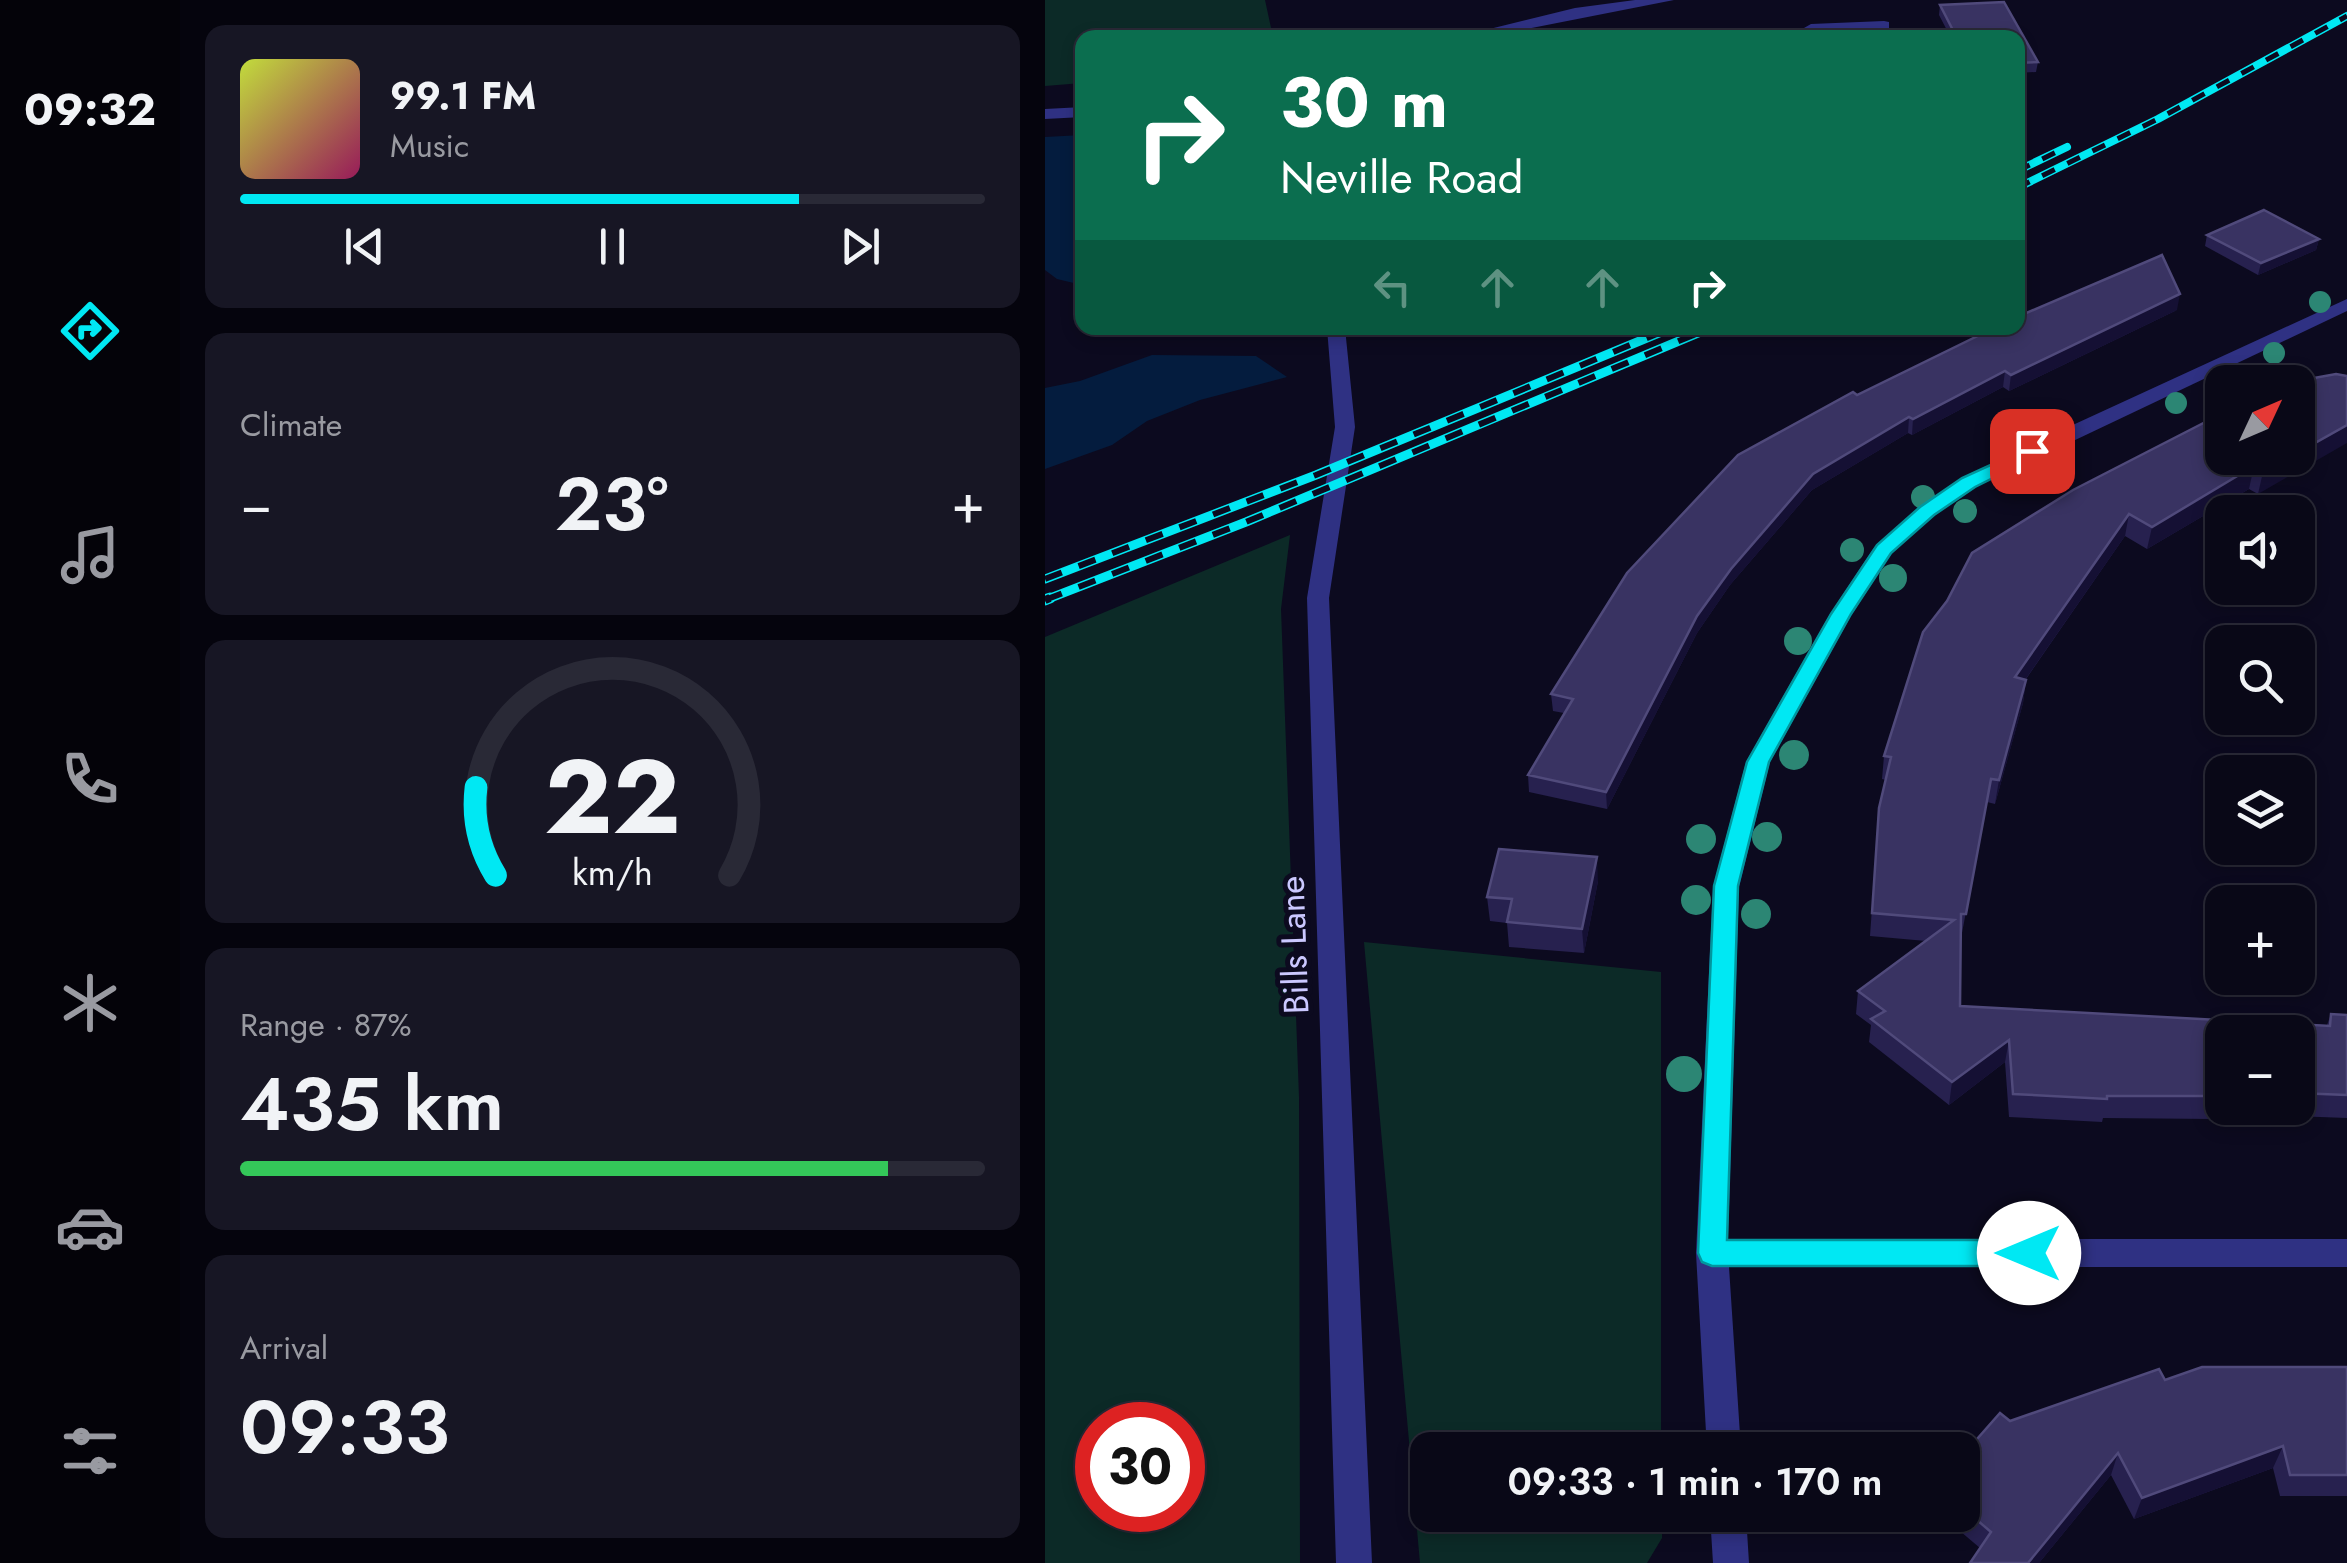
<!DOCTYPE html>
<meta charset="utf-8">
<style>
body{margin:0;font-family:Jost,sans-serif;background:#171624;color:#f1f3f6;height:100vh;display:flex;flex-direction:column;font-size:38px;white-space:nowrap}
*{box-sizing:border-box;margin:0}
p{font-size:32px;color:#999aa1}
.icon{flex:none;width:55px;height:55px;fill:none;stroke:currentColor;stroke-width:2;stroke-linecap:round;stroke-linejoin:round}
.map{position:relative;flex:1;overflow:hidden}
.side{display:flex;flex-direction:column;gap:25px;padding:25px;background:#05040d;width:865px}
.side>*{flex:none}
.hud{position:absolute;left:30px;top:30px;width:950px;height:305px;border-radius:20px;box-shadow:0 5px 15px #0003,0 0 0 2px #292936;background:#0b6e4f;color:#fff;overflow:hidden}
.needle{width:65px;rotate:46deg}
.buttons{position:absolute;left:1160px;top:365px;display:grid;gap:20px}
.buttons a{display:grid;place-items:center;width:110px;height:110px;border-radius:20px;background:#090817;box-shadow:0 5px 15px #0003,0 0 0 2px #292936;font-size:50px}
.speed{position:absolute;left:30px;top:1402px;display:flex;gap:20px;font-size:50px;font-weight:700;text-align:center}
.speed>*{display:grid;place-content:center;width:130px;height:130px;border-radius:50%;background:#090817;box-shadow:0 5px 15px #0003,0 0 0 2px #292936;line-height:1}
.speed .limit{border:15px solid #d22;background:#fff;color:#111}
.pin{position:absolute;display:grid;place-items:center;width:85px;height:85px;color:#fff;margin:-42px;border-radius:20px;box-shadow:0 5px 15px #0006}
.me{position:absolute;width:110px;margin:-55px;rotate:270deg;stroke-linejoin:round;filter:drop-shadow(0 0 8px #0008)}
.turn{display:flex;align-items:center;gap:35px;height:210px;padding:0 40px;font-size:45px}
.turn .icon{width:130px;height:130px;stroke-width:2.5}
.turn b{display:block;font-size:70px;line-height:85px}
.lanes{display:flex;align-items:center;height:95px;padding:0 40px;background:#0003;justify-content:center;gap:50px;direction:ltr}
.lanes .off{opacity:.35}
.big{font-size:75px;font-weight:600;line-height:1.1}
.side .tile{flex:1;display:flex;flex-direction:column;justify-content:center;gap:15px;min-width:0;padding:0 35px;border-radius:20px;background:#171624}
.side .dial{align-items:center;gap:0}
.dial svg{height:260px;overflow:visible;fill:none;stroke:#292936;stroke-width:7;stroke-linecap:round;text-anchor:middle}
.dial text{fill:#f1f3f6;stroke:none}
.song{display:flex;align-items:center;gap:30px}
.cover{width:120px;height:120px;border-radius:15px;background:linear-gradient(135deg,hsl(70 70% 55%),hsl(330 70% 35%))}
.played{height:10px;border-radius:5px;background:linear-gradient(90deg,#00e8f3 75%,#292936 75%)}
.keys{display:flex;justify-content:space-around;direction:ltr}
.heat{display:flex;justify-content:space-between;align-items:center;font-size:55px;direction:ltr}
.charge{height:15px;border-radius:8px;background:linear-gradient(90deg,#34c759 87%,#292936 0)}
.trip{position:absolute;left:365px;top:1432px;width:570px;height:100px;border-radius:20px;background:#090817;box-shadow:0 5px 15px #0003,0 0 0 2px #292936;font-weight:600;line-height:100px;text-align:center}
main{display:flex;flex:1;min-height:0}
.menu{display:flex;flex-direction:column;width:180px;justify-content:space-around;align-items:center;background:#040309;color:#999aa1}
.menu .icon{width:70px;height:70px}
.menu .active{color:#00e8f3}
.menu b{font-size:45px;color:#f1f3f6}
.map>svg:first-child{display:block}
.green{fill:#0c2a27;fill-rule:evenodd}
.water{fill:#041c3e}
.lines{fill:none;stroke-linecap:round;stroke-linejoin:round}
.minor{fill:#2f3183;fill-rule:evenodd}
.rail-far2-casing{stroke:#00e8f3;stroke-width:8}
.rail-far1-casing{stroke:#00e8f3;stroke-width:9}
.rail-casing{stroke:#00e8f3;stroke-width:11}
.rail-far2{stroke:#0c0a1f;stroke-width:5;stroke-dasharray:14;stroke-linecap:butt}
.rail-far1{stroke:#0c0a1f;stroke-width:6;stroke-dasharray:18;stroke-linecap:butt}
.rail{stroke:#0c0a1f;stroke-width:8;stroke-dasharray:22;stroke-linecap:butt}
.tree{fill:#2c8674}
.wall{fill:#27214f;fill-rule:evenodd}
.shaded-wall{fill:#151034}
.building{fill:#393362;stroke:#504a7b;stroke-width:2.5}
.route{fill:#00e8f3;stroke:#00979e;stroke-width:2.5}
.labels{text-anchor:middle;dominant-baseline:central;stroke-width:10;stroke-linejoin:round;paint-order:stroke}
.street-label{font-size:35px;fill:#cbc8ff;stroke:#0c0a1f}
</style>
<main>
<nav class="menu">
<b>09:32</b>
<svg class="icon active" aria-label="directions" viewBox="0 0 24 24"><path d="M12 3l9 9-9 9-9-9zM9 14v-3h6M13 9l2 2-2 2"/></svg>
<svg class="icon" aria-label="music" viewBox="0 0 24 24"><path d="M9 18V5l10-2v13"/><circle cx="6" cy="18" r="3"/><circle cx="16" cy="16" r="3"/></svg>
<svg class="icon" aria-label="phone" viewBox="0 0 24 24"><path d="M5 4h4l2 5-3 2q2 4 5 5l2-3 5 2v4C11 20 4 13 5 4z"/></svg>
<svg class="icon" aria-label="climate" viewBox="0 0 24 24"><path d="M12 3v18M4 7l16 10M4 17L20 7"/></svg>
<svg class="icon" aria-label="car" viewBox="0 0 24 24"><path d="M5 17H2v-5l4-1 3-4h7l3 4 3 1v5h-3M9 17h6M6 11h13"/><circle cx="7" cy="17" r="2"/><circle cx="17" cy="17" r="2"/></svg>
<svg class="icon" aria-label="filters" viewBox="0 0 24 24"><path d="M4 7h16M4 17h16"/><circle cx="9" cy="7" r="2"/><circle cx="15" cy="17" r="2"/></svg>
</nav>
<section class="side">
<div class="tile">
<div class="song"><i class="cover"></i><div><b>99.1 FM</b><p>Music</p></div></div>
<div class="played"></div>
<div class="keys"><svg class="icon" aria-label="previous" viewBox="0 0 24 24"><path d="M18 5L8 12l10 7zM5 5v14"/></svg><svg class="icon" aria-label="pause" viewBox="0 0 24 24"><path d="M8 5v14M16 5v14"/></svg><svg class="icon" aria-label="next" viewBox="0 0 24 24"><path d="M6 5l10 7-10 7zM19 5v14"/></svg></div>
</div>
<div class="tile"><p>Climate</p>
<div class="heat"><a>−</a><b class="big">23°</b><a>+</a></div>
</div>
<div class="tile dial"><svg viewBox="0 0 100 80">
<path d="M14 69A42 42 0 1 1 86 69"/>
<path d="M14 69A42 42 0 0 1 8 42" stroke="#00e8f3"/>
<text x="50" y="56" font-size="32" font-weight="700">22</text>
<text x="50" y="72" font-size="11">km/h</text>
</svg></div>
<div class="tile"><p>Range · 87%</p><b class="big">435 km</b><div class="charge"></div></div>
<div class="tile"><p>Arrival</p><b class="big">09:33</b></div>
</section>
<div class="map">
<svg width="1302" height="1563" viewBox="0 0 1302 1563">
<rect width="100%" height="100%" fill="#0c0a1f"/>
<g class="green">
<path d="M 0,0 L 220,0 L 228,37 L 38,38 L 37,83 L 0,86 Z"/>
<path d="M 245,535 L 236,609 L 254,1097 L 255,1563 L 0,1563 L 0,637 ZM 52,1425 L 138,1425 L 138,1510 L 52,1510 Z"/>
<path d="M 319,942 L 616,972 L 616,1450 L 382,1450 L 382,1515 L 617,1515 L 617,1538 L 602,1563 L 375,1563 Z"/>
</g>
<g class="water">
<path d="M 37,135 L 38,135 L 37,285 L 12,279 L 0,270 L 0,137 Z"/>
<path d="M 107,355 L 211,356 L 242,377 L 155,400 L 102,421 L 67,445 L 0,469 L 0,388 L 35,381 Z"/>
</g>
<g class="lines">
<g class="minor">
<path d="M 590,0 L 629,0 L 436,38 L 408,38 L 530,8 Z"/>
<path d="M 839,21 L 844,22 L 844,28 L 766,32 L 759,28 L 766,24 Z"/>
<path d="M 38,107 L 38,117 L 0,119 L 0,109 Z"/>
<path d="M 1302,299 L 1302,311 L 931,487 L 889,515 L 847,553 L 807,614 L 725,762 L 694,887 L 683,1239 L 1302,1239 L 1302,1267 L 684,1267 L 696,1450 L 662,1450 L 651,1253 L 668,887 L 701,762 L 785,614 L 828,549 L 875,507 L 917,479 L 980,447 Z"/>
<path d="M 282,328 L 300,328 L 310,427 L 284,598 L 327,1563 L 291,1563 L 262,598 L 290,427 Z"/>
<path d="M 665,1515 L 701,1515 L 704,1563 L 668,1563 Z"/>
</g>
<defs>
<g id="rail-far2">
<path d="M 972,171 L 1022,147"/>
<path d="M 972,188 L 1113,119 L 1302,16"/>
</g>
<g id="rail-far1">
<path d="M 0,579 L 271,475 L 626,328"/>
<path d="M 0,600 L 201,522 L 665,328"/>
</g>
<path id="rail" d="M 0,600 L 5,598"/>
</defs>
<use href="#rail-far2" class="rail-far2-casing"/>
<use href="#rail-far1" class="rail-far1-casing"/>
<use href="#rail" class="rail-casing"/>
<use href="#rail-far2" class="rail-far2"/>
<use href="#rail-far1" class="rail-far1"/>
<use href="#rail" class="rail"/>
</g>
<g class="tree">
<circle cx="1275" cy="302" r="11"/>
<circle cx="1229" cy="353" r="11"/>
<circle cx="1131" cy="403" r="11"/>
<circle cx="878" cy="497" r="12"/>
<circle cx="920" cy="511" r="12"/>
<circle cx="807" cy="550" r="12"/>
<circle cx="848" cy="578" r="14"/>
<circle cx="753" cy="641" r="14"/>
<circle cx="749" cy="755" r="15"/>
<circle cx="722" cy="837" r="15"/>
<circle cx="656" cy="839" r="15"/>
<circle cx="651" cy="900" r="15"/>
<circle cx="711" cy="914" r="15"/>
<circle cx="639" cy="1074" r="18"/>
</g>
<g class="wall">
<path d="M 959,2 L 993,62 L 991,72 L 972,73 L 972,38 L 906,38 L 894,15 L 895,5 Z"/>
<path d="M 1162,235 L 1274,239 L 1271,250 L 1213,275 L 1160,246 Z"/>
<path d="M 1132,310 L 964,391 L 958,387 L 867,435 L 863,433 L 767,490 L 685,585 L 652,633 L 562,809 L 484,792 L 483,775 L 519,713 L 508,711 L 506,694 L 812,395 Z"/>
<path d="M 1252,458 L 1213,494 L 1204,489 L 1102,549 L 1080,536 L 981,679 L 978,703 L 950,804 L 942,802 L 916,938 L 915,1006 L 1282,1025 L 1286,1014 L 1302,1015 L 1302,1118 L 1171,1113 L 1169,1119 L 1058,1118 L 1057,1122 L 964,1117 L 960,1062 L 904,1105 L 824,1042 L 826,1025 L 811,1014 L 813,991 L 881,941 L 825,936 L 834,808 L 841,780 L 837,779 L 839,756 L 1028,490 ZM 1178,1032 L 1252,1032 L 1252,1108 L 1178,1108 Z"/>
<path d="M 553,881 L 539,953 L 464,947 L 462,923 L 445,921 L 442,897 Z"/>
<path d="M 1302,1367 L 1302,1496 L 1235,1496 L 1228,1468 L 1089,1519 L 1066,1475 L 994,1563 L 925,1563 L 935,1548 L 896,1515 L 918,1515 L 918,1455 L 965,1421 L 1120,1380 Z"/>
</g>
<g class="shaded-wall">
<path d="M 1274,239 L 1271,250 L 1213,275 L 1216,263 Z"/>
<path d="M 1135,294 L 1132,310 L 964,391 L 966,375 Z"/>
<path d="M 960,371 L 958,387 L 867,435 L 868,419 Z"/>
<path d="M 864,417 L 863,433 L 767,490 L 685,585 L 652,633 L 562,809 L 561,792 L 652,616 L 686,569 L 768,474 Z"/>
<path d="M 1302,425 L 1302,443 L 1213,494 L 1218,472 L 1244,458 L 1252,458 L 1252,453 Z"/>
<path d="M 1209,466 L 1204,489 L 1102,549 L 1107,527 Z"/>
<path d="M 1084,514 L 1080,536 L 966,700 L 970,677 Z"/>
<path d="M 981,680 L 978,703 L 950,804 L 954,780 Z"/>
<path d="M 552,857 L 553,881 L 539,953 L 537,929 Z"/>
<path d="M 964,1040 L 960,1062 L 904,1105 L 907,1082 Z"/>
<path d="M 1238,1446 L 1228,1468 L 1089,1519 L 1097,1498 Z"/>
<path d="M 1073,1453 L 1066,1475 L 994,1563 L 983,1563 Z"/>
</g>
<g class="building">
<path d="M 959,2 L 993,62 L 972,63 L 972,38 L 912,38 L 895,5 Z"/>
<path d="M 707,31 L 720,38 L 684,38 Z"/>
<path d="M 672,32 L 681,38 L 654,38 Z"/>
<path d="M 1219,210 L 1274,239 L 1216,263 L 1162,235 Z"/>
<path d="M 1117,255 L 1135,294 L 966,375 L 960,371 L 868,419 L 864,417 L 768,474 L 686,569 L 652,616 L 561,792 L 483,775 L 528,699 L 506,694 L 582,573 L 693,455 L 808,392 L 812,395 L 949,328 L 972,328 L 972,317 Z"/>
<path d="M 1291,374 L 1302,376 L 1302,425 L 1252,453 L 1252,382 L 1247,382 Z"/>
<path d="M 1178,413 L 1178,458 L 1244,458 L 1218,472 L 1209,466 L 1107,527 L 1084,514 L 970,677 L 981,680 L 954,780 L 946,779 L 921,914 L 916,914 L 915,1006 L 1285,1026 L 1286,1014 L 1302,1015 L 1302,1095 L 1252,1093 L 1252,1032 L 1178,1032 L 1178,1090 L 1175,1090 L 1177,1096 L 1062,1096 L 1062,1099 L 968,1094 L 964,1040 L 907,1082 L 826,1019 L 840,1011 L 813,991 L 909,920 L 827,913 L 834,808 L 846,757 L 839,756 L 878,632 L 902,601 L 927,553 L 1028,490 Z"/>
<path d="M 454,849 L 552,857 L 537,929 L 462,922 L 467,899 L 442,897 Z"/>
<path d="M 1157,1367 L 1302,1367 L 1302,1475 L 1245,1475 L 1238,1446 L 1097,1498 L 1073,1453 L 983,1563 L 925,1563 L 946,1532 L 918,1508 L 918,1455 L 955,1413 L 965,1421 L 1114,1369 L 1120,1380 Z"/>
</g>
<path class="route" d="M 987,446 L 996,451 L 994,455 L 930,487 L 889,515 L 846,553 L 806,614 L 724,762 L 693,886 L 682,1240 L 984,1240 L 995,1244 L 999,1253 L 995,1262 L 984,1266 L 667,1266 L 657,1262 L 653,1253 L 669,886 L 702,762 L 786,614 L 832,545 L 875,507 L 917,478 Z"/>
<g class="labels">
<g class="street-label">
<text transform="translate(249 945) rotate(-92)">Bills Lane</text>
</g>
</g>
</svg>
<div class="buttons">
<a><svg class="needle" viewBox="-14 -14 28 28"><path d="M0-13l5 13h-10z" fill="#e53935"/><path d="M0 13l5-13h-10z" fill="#999aa1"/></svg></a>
<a><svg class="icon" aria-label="sound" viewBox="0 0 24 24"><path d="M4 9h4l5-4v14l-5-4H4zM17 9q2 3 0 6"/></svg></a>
<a><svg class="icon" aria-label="search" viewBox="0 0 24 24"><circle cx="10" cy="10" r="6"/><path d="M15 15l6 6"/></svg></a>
<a><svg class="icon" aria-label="layers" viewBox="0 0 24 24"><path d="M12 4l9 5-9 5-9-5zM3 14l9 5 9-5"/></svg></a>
<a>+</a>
<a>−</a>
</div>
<div class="speed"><div class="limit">30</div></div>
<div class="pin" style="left:987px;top:451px;background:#d93025"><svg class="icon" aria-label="arrive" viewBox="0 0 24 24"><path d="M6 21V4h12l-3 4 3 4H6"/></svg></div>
<svg class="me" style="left:984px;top:1253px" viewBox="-20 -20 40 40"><circle r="19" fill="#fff"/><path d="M0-13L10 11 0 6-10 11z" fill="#00e8f3"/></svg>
<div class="trip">09:33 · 1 min · 170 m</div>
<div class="hud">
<div class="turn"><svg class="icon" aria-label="right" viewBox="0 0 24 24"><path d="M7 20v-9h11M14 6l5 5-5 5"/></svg><div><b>30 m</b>Neville Road</div></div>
<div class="lanes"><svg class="icon off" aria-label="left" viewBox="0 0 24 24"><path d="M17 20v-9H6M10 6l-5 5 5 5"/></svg><svg class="icon off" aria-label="ahead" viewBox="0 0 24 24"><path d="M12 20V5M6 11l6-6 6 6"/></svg><svg class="icon off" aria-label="ahead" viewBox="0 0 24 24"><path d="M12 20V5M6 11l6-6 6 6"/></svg><svg class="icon" aria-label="right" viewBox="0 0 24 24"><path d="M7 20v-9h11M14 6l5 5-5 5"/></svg></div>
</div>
</div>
</main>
